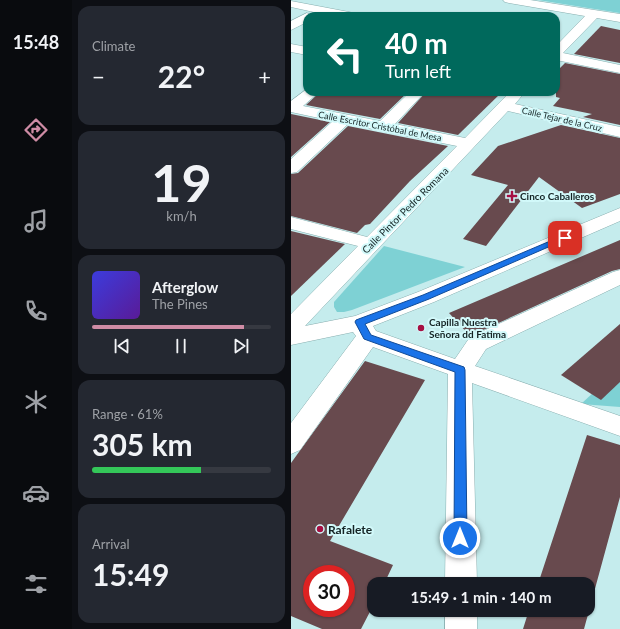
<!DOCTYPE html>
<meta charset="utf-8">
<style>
body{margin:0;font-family:Lato,sans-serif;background:#242831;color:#f1f3f6;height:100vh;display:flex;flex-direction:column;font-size:15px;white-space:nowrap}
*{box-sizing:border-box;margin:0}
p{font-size:13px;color:#9ea1a6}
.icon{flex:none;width:22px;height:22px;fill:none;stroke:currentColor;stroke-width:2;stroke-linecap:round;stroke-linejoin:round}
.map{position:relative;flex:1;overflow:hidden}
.sheet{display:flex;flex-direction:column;gap:6px;padding:6px;background:#0d0f14;width:219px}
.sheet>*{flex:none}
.guide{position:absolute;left:12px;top:12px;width:257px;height:84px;border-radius:12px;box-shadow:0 1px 3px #0004;background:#00695c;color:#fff;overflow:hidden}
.speed{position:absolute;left:12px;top:565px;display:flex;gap:8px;font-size:20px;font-weight:700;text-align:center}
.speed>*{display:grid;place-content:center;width:52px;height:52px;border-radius:50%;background:#171b24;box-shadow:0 1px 3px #0004;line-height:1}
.speed .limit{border:6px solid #d22;background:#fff;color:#111}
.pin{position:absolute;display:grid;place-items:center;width:34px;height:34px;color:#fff;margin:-17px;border-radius:8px;box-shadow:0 2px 6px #0006}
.me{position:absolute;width:44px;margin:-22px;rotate:0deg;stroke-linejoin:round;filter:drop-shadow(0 0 3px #0008)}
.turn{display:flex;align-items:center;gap:14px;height:84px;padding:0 16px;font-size:18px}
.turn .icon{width:52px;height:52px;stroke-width:2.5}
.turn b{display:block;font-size:28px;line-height:34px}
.big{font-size:30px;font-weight:700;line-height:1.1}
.sheet .tile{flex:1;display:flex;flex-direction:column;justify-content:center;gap:6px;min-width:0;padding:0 14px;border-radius:12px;background:#242831}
.sheet .dial{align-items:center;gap:0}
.dial b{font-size:52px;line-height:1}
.song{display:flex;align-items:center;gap:12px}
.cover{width:48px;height:48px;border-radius:6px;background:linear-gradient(135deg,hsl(240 70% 55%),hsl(270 70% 35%))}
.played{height:4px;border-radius:2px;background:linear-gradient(90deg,#cf8ca5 85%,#363941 85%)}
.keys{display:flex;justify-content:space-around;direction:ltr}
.heat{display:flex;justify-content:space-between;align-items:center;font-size:22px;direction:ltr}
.charge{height:6px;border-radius:3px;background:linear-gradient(90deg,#34c759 61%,#363941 0)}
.trip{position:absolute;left:76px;top:577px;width:228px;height:40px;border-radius:12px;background:#171b24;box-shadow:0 1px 3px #0004;font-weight:700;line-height:40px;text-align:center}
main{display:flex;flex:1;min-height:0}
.menu{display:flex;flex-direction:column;width:72px;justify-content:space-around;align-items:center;background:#090b0e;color:#9ea1a6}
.menu .icon{width:28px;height:28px}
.menu .on{color:#cf8ca5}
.menu b{font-size:18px;color:#f1f3f6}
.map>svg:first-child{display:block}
.green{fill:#7ed1d4}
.building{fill:#684a4e;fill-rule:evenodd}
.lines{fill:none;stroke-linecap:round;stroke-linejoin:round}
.minor-casing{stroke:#88aeaf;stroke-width:1}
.minor{fill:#fff;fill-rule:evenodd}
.route{fill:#1a73e8;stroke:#114b97}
.poi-dot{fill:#a60f42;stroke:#d2f9fa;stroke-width:1.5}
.labels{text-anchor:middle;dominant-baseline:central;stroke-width:4;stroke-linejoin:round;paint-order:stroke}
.far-street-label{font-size:9px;fill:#142324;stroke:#d2f9fa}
.poi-label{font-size:10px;font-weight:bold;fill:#142324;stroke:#d2f9fa;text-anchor:start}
.street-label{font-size:10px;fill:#142324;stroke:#d2f9fa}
.near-poi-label{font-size:12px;font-weight:bold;fill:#142324;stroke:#d2f9fa;text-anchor:start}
</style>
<main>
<nav class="menu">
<b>15:48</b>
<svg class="icon on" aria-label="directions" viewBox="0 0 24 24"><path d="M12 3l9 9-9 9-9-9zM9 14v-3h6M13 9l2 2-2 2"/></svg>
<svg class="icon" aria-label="music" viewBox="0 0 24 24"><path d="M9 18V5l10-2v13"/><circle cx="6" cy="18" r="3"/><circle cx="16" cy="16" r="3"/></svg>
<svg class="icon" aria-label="phone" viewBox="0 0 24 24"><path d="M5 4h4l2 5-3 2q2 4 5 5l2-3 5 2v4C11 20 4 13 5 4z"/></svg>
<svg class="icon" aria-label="climate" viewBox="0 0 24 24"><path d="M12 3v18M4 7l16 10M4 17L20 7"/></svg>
<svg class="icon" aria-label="car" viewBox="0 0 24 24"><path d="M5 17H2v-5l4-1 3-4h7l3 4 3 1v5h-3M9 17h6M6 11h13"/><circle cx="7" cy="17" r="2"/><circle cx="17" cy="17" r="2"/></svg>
<svg class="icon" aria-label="filters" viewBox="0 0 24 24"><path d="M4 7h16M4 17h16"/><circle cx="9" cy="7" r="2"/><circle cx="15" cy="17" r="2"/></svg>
</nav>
<section class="sheet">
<div class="tile"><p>Climate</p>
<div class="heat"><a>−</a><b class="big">22°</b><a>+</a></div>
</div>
<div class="tile dial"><b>19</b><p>km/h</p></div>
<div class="tile">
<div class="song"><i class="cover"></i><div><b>Afterglow</b><p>The Pines</p></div></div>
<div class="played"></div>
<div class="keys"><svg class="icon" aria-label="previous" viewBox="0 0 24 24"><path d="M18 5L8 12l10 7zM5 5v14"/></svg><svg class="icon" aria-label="pause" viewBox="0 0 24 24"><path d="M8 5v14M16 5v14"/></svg><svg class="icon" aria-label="next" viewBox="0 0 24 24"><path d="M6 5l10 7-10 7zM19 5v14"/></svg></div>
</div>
<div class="tile"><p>Range · 61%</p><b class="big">305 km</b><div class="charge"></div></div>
<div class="tile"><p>Arrival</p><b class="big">15:49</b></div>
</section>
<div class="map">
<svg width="329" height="629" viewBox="0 0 329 629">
<rect width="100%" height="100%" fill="#c5eced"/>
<g class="green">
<path d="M 247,0 L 329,0 L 329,13 Z"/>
<path d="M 93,246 L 174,267 L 61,310 L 53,312 L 46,312 L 43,307 L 43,302 Z"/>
<path d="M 329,368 L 329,407 L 290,404 Z"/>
</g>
<g class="building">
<path d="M 310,26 L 329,30 L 329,63 L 283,54 Z"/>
<path d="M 274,63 L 329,74 L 329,125 L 292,117 L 301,114 L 262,106 L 269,98 L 265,97 L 265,72 Z"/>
<path d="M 29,92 L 117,92 L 89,119 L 15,105 Z"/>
<path d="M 135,92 L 211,92 L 167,135 L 107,123 Z"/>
<path d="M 0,114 L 39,122 L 0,157 Z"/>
<path d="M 270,125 L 329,138 L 329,194 L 291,208 L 248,177 L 195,246 L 172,239 L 217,185 L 180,175 L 207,146 Z"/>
<path d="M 57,126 L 157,146 L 119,181 L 79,224 L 74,225 L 66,233 L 0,216 L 0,174 L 7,173 Z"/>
<path d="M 0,231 L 54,244 L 0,296 Z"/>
<path d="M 329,240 L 329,269 L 321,271 L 179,336 L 158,313 Z"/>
<path d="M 329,324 L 329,382 L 310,400 L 270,375 Z"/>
<path d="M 74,361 L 134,380 L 39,541 L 102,565 L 93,584 L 83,584 L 83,604 L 70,629 L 31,629 L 0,616 L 0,463 ZM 21,574 L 55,574 L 55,608 L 21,608 Z"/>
<path d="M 296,435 L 329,445 L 329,497 L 293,629 L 232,629 L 238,610 L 297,610 L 297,584 L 247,584 Z"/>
</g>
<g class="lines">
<defs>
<g id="minor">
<path d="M 212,0 L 239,0 L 329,14 L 329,22 L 306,18 L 272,53 L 329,65 L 329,73 L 265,60 L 265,46 L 294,16 L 218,3 L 214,2 Z"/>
<path d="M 0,1 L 58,12 L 62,13 L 64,16 L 41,16 L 0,7 Z"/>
<path d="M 16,13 L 21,16 L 16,16 L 16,22 L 0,30 L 0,21 Z"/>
<path d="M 0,44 L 16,47 L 16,55 L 0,52 Z"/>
<path d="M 16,89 L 16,92 L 28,92 L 12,106 L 89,121 L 119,92 L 134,92 L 104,124 L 174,138 L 219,92 L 234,92 L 224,104 L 329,127 L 329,137 L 217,111 L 14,326 L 64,316 L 127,292 L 329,208 L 329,221 L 143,302 L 82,326 L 85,331 L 164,359 L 179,337 L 322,272 L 329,270 L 329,285 L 195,349 L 184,366 L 329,416 L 329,436 L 181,383 L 186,584 L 154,584 L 157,374 L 82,347 L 9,450 L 0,454 L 0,423 L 65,336 L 62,332 L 0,345 L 0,314 L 67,246 L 0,229 L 0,217 L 76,237 L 166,146 L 57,124 L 6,172 L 0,173 L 0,159 L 42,121 L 0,112 L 0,101 Z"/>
<rect x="154" y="610" width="32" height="19"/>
</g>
</defs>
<use href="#minor" class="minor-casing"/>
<use href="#minor" class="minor"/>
</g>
<path class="route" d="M 271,236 L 274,236 L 278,238 L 138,299 L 74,324 L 80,335 L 173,367 L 174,370 L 176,538 L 174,542 L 169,544 L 165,542 L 163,538 L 164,372 L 73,339 L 64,322 L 65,320 L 132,295 Z"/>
<g class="poi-dot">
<path d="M219 190h4v4h4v4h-4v4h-4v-4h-4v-4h4z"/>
<circle cx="130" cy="328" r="4"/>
<circle cx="29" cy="529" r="4"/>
</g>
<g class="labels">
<g class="far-street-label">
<text transform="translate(271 119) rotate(13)">Calle Tejar de la Cruz</text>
<text transform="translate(89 126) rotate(11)">Calle Escritor Cristóbal de Mesa</text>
</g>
<g class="poi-label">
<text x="229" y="196">Cinco Caballeros</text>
<text x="138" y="322">Capilla Nuestra<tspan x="138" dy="12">Señora dd Fatima</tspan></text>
</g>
<g class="street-label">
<text transform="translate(114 210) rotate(-45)">Calle Pintor Pedro Romana</text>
</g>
<g class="near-poi-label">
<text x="37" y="529">Rafalete</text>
</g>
</g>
</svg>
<div class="speed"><div class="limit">30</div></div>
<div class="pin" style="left:274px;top:238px;background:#d93025"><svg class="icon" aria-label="arrive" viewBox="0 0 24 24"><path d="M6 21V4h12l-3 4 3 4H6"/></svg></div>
<svg class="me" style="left:169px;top:538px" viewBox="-20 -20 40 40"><circle r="17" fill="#1a73e8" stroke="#fff" stroke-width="3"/><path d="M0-11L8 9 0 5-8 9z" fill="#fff"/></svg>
<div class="trip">15:49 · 1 min · 140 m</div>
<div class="guide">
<div class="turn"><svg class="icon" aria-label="left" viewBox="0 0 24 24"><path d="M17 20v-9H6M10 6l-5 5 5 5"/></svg><div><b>40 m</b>Turn left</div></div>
</div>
</div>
</main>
